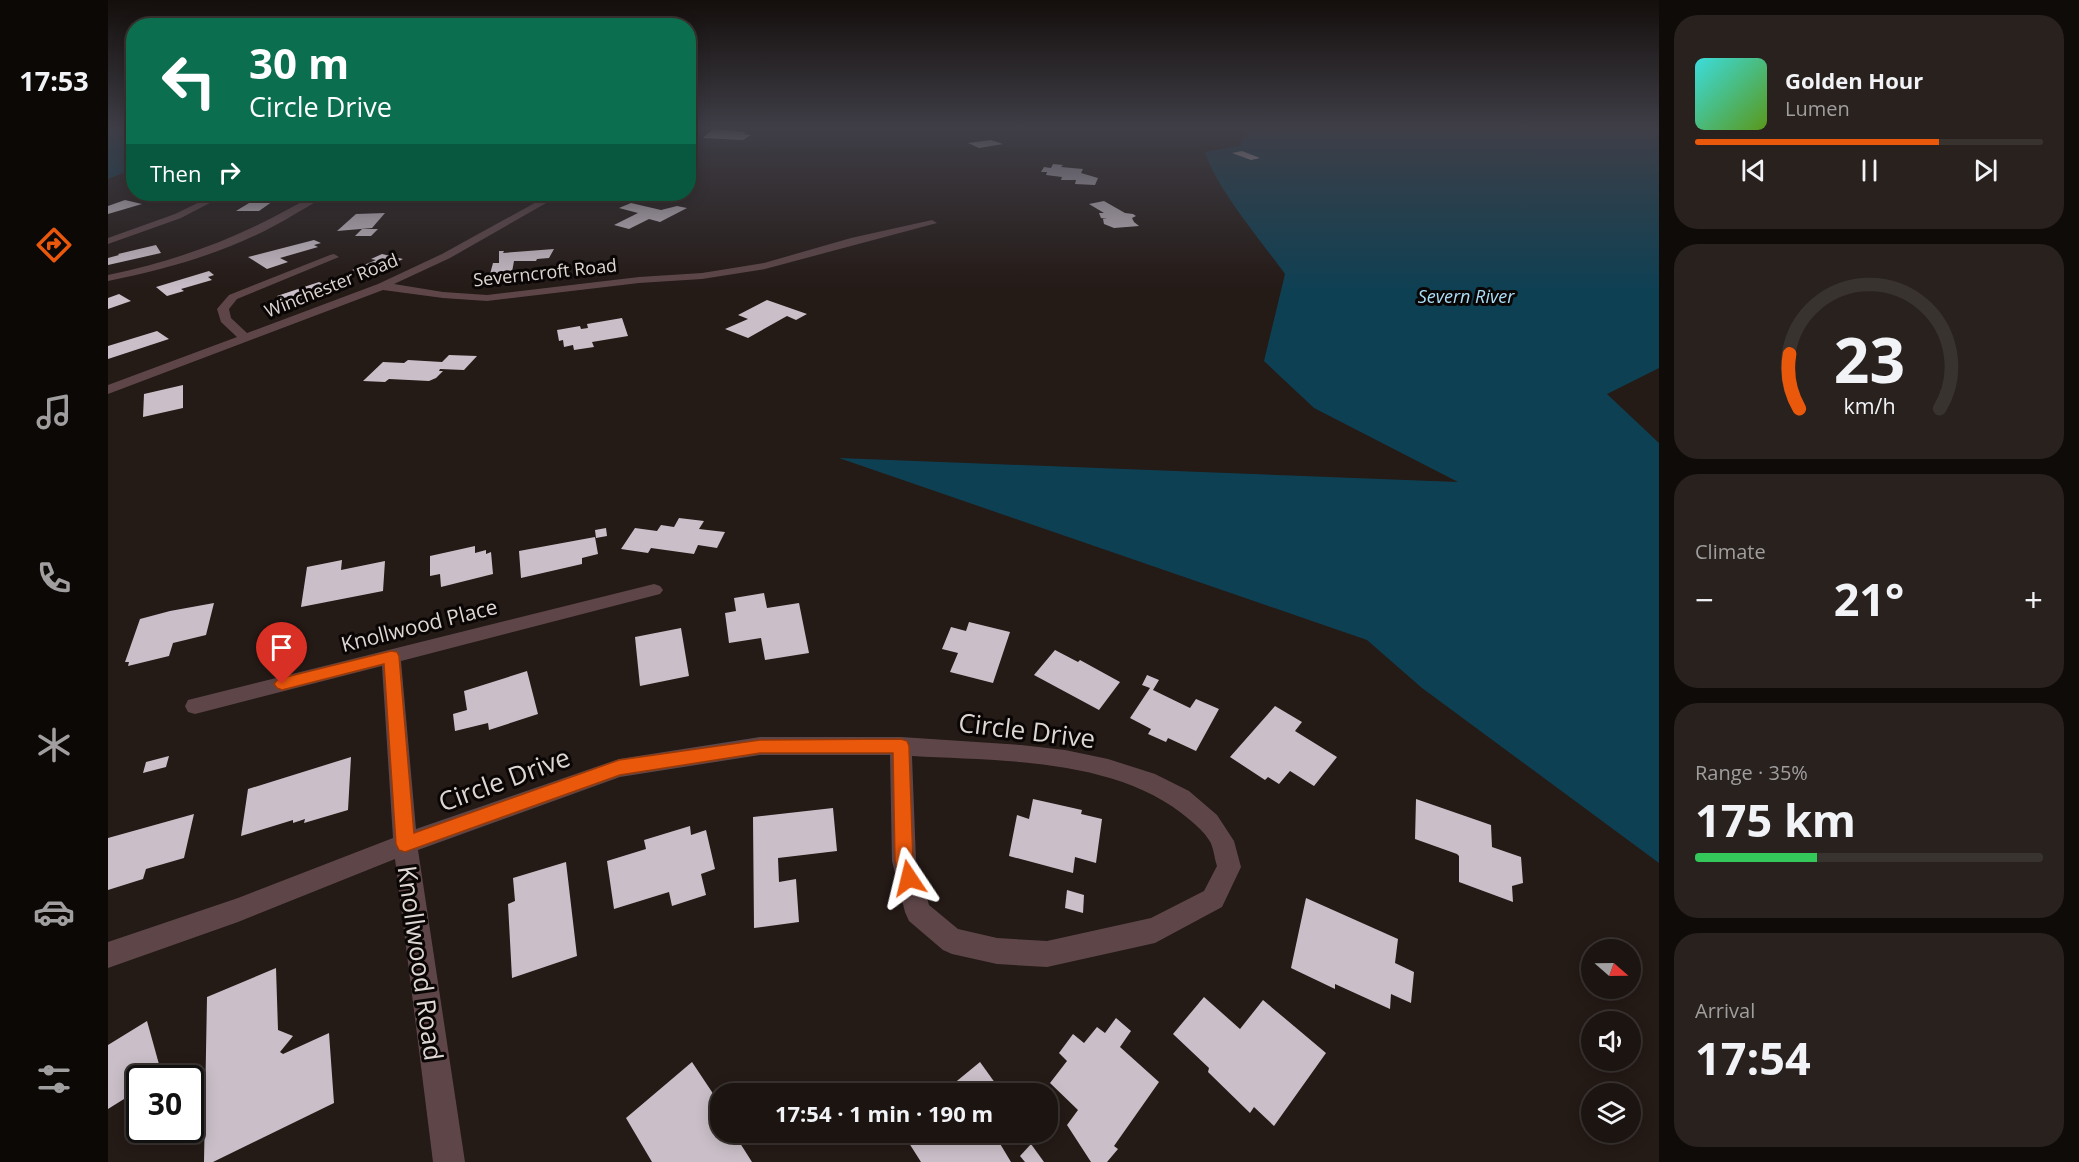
<!DOCTYPE html>
<meta charset="utf-8">
<style>
body{margin:0;font-family:"Open Sans",sans-serif;background:#28211e;color:#f1f3f6;height:100vh;display:flex;flex-direction:column;font-size:22px;white-space:nowrap}
*{box-sizing:border-box;margin:0}
p{font-size:20px;color:#a09e9f}
.icon{flex:none;width:33px;height:33px;fill:none;stroke:currentColor;stroke-width:2;stroke-linecap:round;stroke-linejoin:round}
.map{position:relative;flex:1;overflow:hidden}
.side{display:flex;flex-direction:column;gap:15px;padding:15px;background:#0f0b09;width:420px}
.side>*{flex:none}
.hud{position:absolute;left:18px;top:18px;width:570px;height:183px;border-radius:24px;box-shadow:0 3px 15px #0003,0 0 0 2px #393330;background:#0b6e4f;color:#fff;overflow:hidden}
.needle{width:39px;rotate:110deg}
.controls{position:absolute;left:1473px;top:939px;display:grid;gap:12px}
.controls a{display:grid;place-items:center;width:60px;height:60px;border-radius:50%;background:#1b1410;box-shadow:0 3px 15px #0003,0 0 0 2px #393330;font-size:30px}
.speed{position:absolute;left:18px;top:1065px;display:flex;gap:12px;font-size:30px;font-weight:700;text-align:center}
.speed>*{display:grid;place-content:center;width:78px;height:78px;border-radius:50%;background:#1b1410;box-shadow:0 3px 15px #0003,0 0 0 2px #393330;line-height:1}
.speed .limit{border:3px solid #111;border-radius:9px;background:#fff;color:#111}
.pin{position:absolute;display:grid;place-items:center;width:51px;height:51px;color:#fff;margin:-62px -26px;border-radius:50% 50% 50% 0;rotate:-45deg;box-shadow:0 0 6px #0007}
.pin .icon{rotate:45deg}
.me{position:absolute;width:66px;margin:-33px;rotate:350deg;stroke-linejoin:round;filter:drop-shadow(0 0 4px #0008)}
.turn{display:flex;align-items:center;gap:21px;height:126px;padding:0 24px;font-size:27px}
.turn .icon{width:78px;height:78px;stroke-width:2.5}
.turn b{display:block;font-size:42px;line-height:51px}
.then{display:flex;align-items:center;height:57px;padding:0 24px;background:#0003;gap:12px;font-size:22px}
.big{font-size:45px;font-weight:700;line-height:1.1}
.side .tile{flex:1;display:flex;flex-direction:column;justify-content:center;gap:9px;min-width:0;padding:0 21px;border-radius:24px;background:#28211e}
.side .dial{align-items:center;gap:0}
.dial svg{height:156px;overflow:visible;fill:none;stroke:#393330;stroke-width:7;stroke-linecap:round;text-anchor:middle}
.dial text{fill:#f1f3f6;stroke:none}
.song{display:flex;align-items:center;gap:18px}
.cover{width:72px;height:72px;border-radius:9px;background:linear-gradient(135deg,hsl(180 70% 55%),hsl(90 70% 35%))}
.played{height:6px;border-radius:3px;background:linear-gradient(90deg,#ea580c 70%,#393330 70%)}
.keys{display:flex;justify-content:space-around;direction:ltr}
.heat{display:flex;justify-content:space-between;align-items:center;font-size:33px;direction:ltr}
.charge{height:9px;border-radius:4px;background:linear-gradient(90deg,#34c759 35%,#393330 0)}
.trip{position:absolute;left:602px;top:1083px;width:348px;height:60px;border-radius:24px;background:#1b1410;box-shadow:0 3px 15px #0003,0 0 0 2px #393330;font-weight:700;line-height:60px;text-align:center}
main{display:flex;flex:1;min-height:0}
.tab-bar{display:flex;flex-direction:column;width:108px;justify-content:space-around;align-items:center;background:#0b0806;color:#a09e9f}
.tab-bar .icon{width:42px;height:42px}
.tab-bar .active{color:#ea580c}
.tab-bar b{font-size:27px;color:#f1f3f6}
.map>svg:first-child{display:block}
.water{fill:#0e4053}
.building{fill:#cabfc8}
.lines{fill:none;stroke-linecap:round;stroke-linejoin:round}
.minor{fill:#5e4648;fill-rule:evenodd}
.route{fill:#ea580c;stroke:#983908;stroke-width:1.5}
.labels{text-anchor:middle;dominant-baseline:central;stroke-width:6;stroke-linejoin:round;paint-order:stroke}
.far-street-label{font-size:18px;fill:#ded6d3;stroke:#0a0605}
.far-water-label{font-size:18px;font-style:italic;fill:#abdff8;stroke:#0a0605}
.street-label{font-size:21px;fill:#ded6d3;stroke:#0a0605}
.near-street-label{font-size:26px;fill:#ded6d3;stroke:#0a0605}
</style>
<main>
<nav class="tab-bar">
<b>17:53</b>
<svg class="icon active" aria-label="directions" viewBox="0 0 24 24"><path d="M12 3l9 9-9 9-9-9zM9 14v-3h6M13 9l2 2-2 2"/></svg>
<svg class="icon" aria-label="music" viewBox="0 0 24 24"><path d="M9 18V5l10-2v13"/><circle cx="6" cy="18" r="3"/><circle cx="16" cy="16" r="3"/></svg>
<svg class="icon" aria-label="phone" viewBox="0 0 24 24"><path d="M5 4h4l2 5-3 2q2 4 5 5l2-3 5 2v4C11 20 4 13 5 4z"/></svg>
<svg class="icon" aria-label="climate" viewBox="0 0 24 24"><path d="M12 3v18M4 7l16 10M4 17L20 7"/></svg>
<svg class="icon" aria-label="car" viewBox="0 0 24 24"><path d="M5 17H2v-5l4-1 3-4h7l3 4 3 1v5h-3M9 17h6M6 11h13"/><circle cx="7" cy="17" r="2"/><circle cx="17" cy="17" r="2"/></svg>
<svg class="icon" aria-label="filters" viewBox="0 0 24 24"><path d="M4 7h16M4 17h16"/><circle cx="9" cy="7" r="2"/><circle cx="15" cy="17" r="2"/></svg>
</nav>
<div class="map">
<svg width="1551" height="1162" viewBox="0 0 1551 1162">
<rect width="100%" height="100%" fill="#241a16"/>
<g class="water">
<path d="M 0,128 L 26,128 L 25,169 L 0,179 Z"/>
<path d="M 1125,128 L 1421,128 L 1447,130 L 1457,128 L 1551,128 L 1551,368 L 1499,394 L 1551,443 L 1551,863 L 1314,688 L 1259,640 L 731,458 L 1350,482 L 1206,408 L 1156,361 L 1177,274 C 1154,242 1108,188 1097,152 L 1131,146 L 1140,132 Z"/>
</g>
<g class="building">
<path d="M 605,129 L 638,132 L 636,134 L 643,135 L 635,140 L 595,138 Z"/>
<path d="M 883,140 L 895,144 L 871,148 L 860,143 Z"/>
<path d="M 1134,151 L 1152,158 L 1143,160 L 1124,153 Z"/>
<path d="M 945,164 L 955,165 L 953,167 L 975,169 L 973,173 L 990,178 L 987,185 L 967,184 L 968,180 L 953,180 L 954,177 L 938,175 L 939,172 L 933,172 L 936,167 L 943,168 Z"/>
<path d="M 257,194 L 282,194 L 296,196 L 284,202 L 262,200 L 248,203 L 236,202 Z"/>
<path d="M 375,194 L 397,194 L 399,199 L 376,202 Z"/>
<path d="M 154,195 L 167,195 L 162,199 L 168,199 L 151,211 L 128,211 Z"/>
<path d="M 17,200 L 34,204 L 0,214 L 0,206 Z"/>
<path d="M 996,201 L 1017,213 L 1025,214 L 1028,216 L 1024,218 L 1026,222 L 1031,226 L 1006,228 L 996,224 L 995,219 L 999,219 L 993,218 L 991,213 L 996,213 L 981,204 Z"/>
<path d="M 523,203 L 553,210 L 569,206 L 579,208 L 552,222 L 541,219 L 521,229 L 506,225 L 530,213 L 511,208 Z"/>
<path d="M 277,213 L 264,228 L 229,231 L 248,214 Z"/>
<path d="M 254,229 L 270,229 L 263,236 L 247,236 Z"/>
<path d="M 206,240 L 213,243 L 206,245 L 210,247 L 172,258 L 180,262 L 159,269 L 140,257 Z"/>
<path d="M 48,245 L 53,253 L 0,265 L 0,258 L 11,255 L 10,254 Z"/>
<path d="M 446,249 L 441,258 L 429,259 L 428,261 L 406,261 L 404,272 L 382,274 L 385,263 L 391,263 L 391,251 L 396,251 L 395,253 Z"/>
<path d="M 274,254 L 295,259 L 262,275 L 244,270 L 268,260 L 263,259 Z"/>
<path d="M 101,271 L 106,275 L 100,277 L 104,280 L 73,289 L 76,291 L 59,296 L 48,287 Z"/>
<path d="M 211,282 L 225,288 L 183,303 L 169,296 Z"/>
<path d="M 11,294 L 23,301 L 0,309 L 0,298 Z"/>
<path d="M 659,300 L 699,314 L 688,320 L 679,316 L 640,338 L 617,329 L 640,319 L 630,315 Z"/>
<path d="M 514,318 L 520,336 L 484,342 L 486,347 L 466,350 L 465,345 L 456,347 L 455,340 L 451,341 L 449,330 L 472,326 L 473,329 L 480,328 L 479,324 Z"/>
<path d="M 49,331 L 61,339 L 0,359 L 0,346 Z"/>
<path d="M 341,355 L 369,356 L 356,370 L 332,369 L 331,371 L 335,371 L 328,378 L 321,381 L 281,379 L 277,382 L 255,381 L 275,362 L 296,363 L 300,360 L 334,362 Z"/>
<path d="M 75,385 L 75,408 L 35,417 L 36,394 Z"/>
<path d="M 571,518 L 596,521 L 591,529 L 617,532 L 609,548 L 590,545 L 586,554 L 543,548 L 540,553 L 513,549 L 527,528 L 549,531 L 553,525 L 566,527 Z"/>
<path d="M 498,528 L 499,536 L 488,538 L 487,530 Z"/>
<path d="M 487,537 L 490,554 L 474,558 L 474,564 L 413,578 L 411,551 Z"/>
<path d="M 367,546 L 367,553 L 378,550 L 378,554 L 383,552 L 385,574 L 333,587 L 332,574 L 322,576 L 322,556 Z"/>
<path d="M 234,560 L 233,570 L 277,561 L 275,591 L 193,607 L 199,567 Z"/>
<path d="M 656,593 L 659,608 L 691,603 L 701,653 L 657,660 L 653,638 L 621,643 L 617,613 L 628,611 L 626,598 Z"/>
<path d="M 106,603 L 98,635 L 65,643 L 61,656 L 20,666 L 21,662 L 17,662 L 32,619 L 62,611 Z"/>
<path d="M 861,622 L 902,632 L 885,683 L 842,672 L 850,653 L 834,649 L 843,627 L 858,631 Z"/>
<path d="M 573,628 L 581,676 L 532,686 L 527,637 Z"/>
<path d="M 947,650 L 970,662 L 972,660 L 1012,682 L 991,710 L 926,675 Z"/>
<path d="M 419,671 L 430,714 L 381,730 L 380,723 L 347,731 L 345,714 L 359,710 L 356,691 Z"/>
<path d="M 1039,675 L 1051,680 L 1045,690 L 1082,708 L 1088,699 L 1111,709 L 1088,751 L 1060,738 L 1058,742 L 1040,734 L 1043,729 L 1022,718 L 1042,688 L 1034,685 Z"/>
<path d="M 1167,706 L 1194,722 L 1187,731 L 1229,757 L 1206,786 L 1182,771 L 1171,784 L 1160,777 L 1157,780 L 1122,757 Z"/>
<path d="M 61,756 L 58,767 L 35,773 L 38,762 Z"/>
<path d="M 243,757 L 240,810 L 196,823 L 197,819 L 185,823 L 185,820 L 133,836 L 140,789 Z"/>
<path d="M 925,799 L 974,810 L 973,814 L 994,819 L 988,863 L 967,857 L 965,873 L 901,856 L 909,815 L 921,819 Z"/>
<path d="M 1308,799 L 1383,825 L 1384,847 L 1413,857 L 1415,883 L 1404,886 L 1405,902 L 1351,882 L 1351,856 L 1349,854 L 1307,839 Z"/>
<path d="M 725,808 L 729,851 L 670,858 L 671,882 L 688,879 L 691,922 L 646,928 L 645,817 Z"/>
<path d="M 86,814 L 76,858 L 38,869 L 35,879 L 0,890 L 0,838 Z"/>
<path d="M 582,826 L 583,835 L 598,830 L 607,869 L 593,874 L 598,895 L 564,906 L 561,892 L 506,909 L 499,861 L 538,849 L 536,840 Z"/>
<path d="M 458,862 L 469,956 L 404,978 L 400,904 L 407,901 L 405,878 Z"/>
<path d="M 959,890 L 976,895 L 975,913 L 957,908 Z"/>
<path d="M 1198,898 L 1290,939 L 1287,963 L 1306,972 L 1303,1003 L 1283,994 L 1282,1009 L 1227,984 L 1227,989 L 1183,968 Z"/>
<path d="M 168,968 L 170,1030 L 185,1036 L 172,1052 L 175,1054 L 221,1033 L 226,1103 L 105,1162 L 96,1162 L 99,997 Z"/>
<path d="M 1096,997 L 1132,1029 L 1155,1000 L 1218,1053 L 1166,1126 L 1146,1107 L 1142,1113 L 1100,1072 L 1101,1068 L 1065,1034 Z"/>
<path d="M 1008,1018 L 1023,1031 L 1012,1047 L 1051,1082 L 1006,1146 L 1010,1149 L 999,1162 L 983,1162 L 959,1125 L 970,1110 L 942,1083 L 959,1061 L 951,1053 L 965,1034 L 976,1043 L 989,1027 L 997,1033 Z"/>
<path d="M 39,1021 L 54,1075 L 48,1078 L 32,1078 L 32,1089 L 0,1109 L 0,1045 Z"/>
<path d="M 584,1062 L 612,1104 L 612,1132 L 625,1132 L 644,1162 L 544,1162 L 518,1118 Z"/>
<path d="M 872,1062 L 895,1094 L 833,1094 Z"/>
<path d="M 794,1132 L 902,1132 L 891,1142 L 903,1162 L 813,1162 Z"/>
<path d="M 923,1144 L 936,1162 L 917,1162 L 912,1156 Z"/>
</g>
<g class="lines">
<g class="minor">
<path d="M 108,194 L 119,194 L 73,218 L 0,244 L 0,238 L 67,214 Z"/>
<path d="M 207,194 L 218,194 C 209,202 197,208 187,214 C 130,249 65,268 0,281 L 0,275 C 77,259 140,234 207,194 Z"/>
<path d="M 443,194 L 454,194 L 342,258 L 286,284 L 335,292 L 379,295 L 531,277 L 594,273 L 656,263 L 743,238 L 824,220 L 829,223 L 657,269 L 594,279 L 531,283 L 379,301 L 335,298 L 275,290 L 0,394 L 0,385 L 129,337 L 113,322 L 109,309 L 121,295 L 222,255 L 226,254 L 231,257 L 129,299 L 121,309 L 123,318 L 139,333 L 270,284 L 334,254 Z"/>
<path d="M 546,584 L 552,586 L 555,590 L 552,594 L 293,661 L 308,829 L 511,759 L 652,737 L 793,737 L 913,745 L 957,750 L 1000,759 L 1047,774 L 1081,791 L 1109,815 L 1126,841 L 1133,867 L 1114,907 L 1047,943 L 939,967 L 889,964 L 844,954 L 835,950 L 801,921 L 797,912 L 784,861 L 782,755 L 652,755 L 512,777 L 310,850 L 357,1162 L 325,1162 L 287,859 L 130,922 L 0,968 L 0,942 L 130,898 L 285,838 L 274,666 L 87,714 L 80,712 L 77,706 L 80,700 ZM 804,756 C 894,761 1011,758 1082,820 C 1089,826 1096,832 1101,840 C 1106,847 1106,858 1109,866 L 1096,891 L 1043,918 L 939,941 L 889,938 L 850,929 L 821,905 L 808,861 Z"/>
</g>
</g>
<linearGradient id="sky" x2="0" y2="1"><stop stop-color="#140e0c"/><stop offset="0.44" stop-color="#3f3e47"/><stop offset="1" stop-color="#3f3e47" stop-opacity="0"/></linearGradient>
<rect width="1551" height="290" fill="url(#sky)"/>
<path class="route" d="M 283,651 L 289,652 L 291,656 L 306,833 L 511,760 L 652,740 L 793,739 L 799,741 L 801,746 L 805,861 L 810,878 L 807,884 L 801,887 L 794,884 L 787,861 L 785,753 L 652,753 L 512,775 L 297,852 L 291,850 L 288,844 L 276,664 L 174,690 L 169,688 L 166,684 L 169,680 L 174,678 Z"/>
<g class="labels">
<g class="far-street-label">
<text transform="translate(437 272) rotate(-6)">Severncroft Road</text>
<text transform="translate(223 285) rotate(-22)">Winchester Road</text>
</g>
<g class="far-water-label">
<text x="1358" y="296">Severn River</text>
</g>
<g class="street-label">
<text transform="translate(311 625) rotate(-14)">Knollwood Place</text>
</g>
<g class="near-street-label">
<text transform="translate(919 730) rotate(7)">Circle Drive</text>
<text transform="translate(396 779) rotate(-20)">Circle Drive</text>
<text transform="translate(313 963) rotate(82)">Knollwood Road</text>
</g>
</g>
</svg>
<div class="controls">
<a><svg class="needle" viewBox="-14 -14 28 28"><path d="M0-13l5 13h-10z" fill="#e53935"/><path d="M0 13l5-13h-10z" fill="#a09e9f"/></svg></a>
<a><svg class="icon" aria-label="sound" viewBox="0 0 24 24"><path d="M4 9h4l5-4v14l-5-4H4zM17 9q2 3 0 6"/></svg></a>
<a><svg class="icon" aria-label="layers" viewBox="0 0 24 24"><path d="M12 4l9 5-9 5-9-5zM3 14l9 5 9-5"/></svg></a>
</div>
<div class="speed"><div class="limit">30</div></div>
<div class="pin" style="left:174px;top:684px;background:#d93025"><svg class="icon" aria-label="arrive" viewBox="0 0 24 24"><path d="M6 21V4h12l-3 4 3 4H6"/></svg></div>
<svg class="me" style="left:801px;top:878px" viewBox="-20 -20 40 40"><path d="M0-17L14 15 0 8-14 15z" fill="#ea580c" stroke="#fff" stroke-width="4"/></svg>
<div class="trip">17:54 · 1 min · 190 m</div>
<div class="hud">
<div class="turn"><svg class="icon" aria-label="left" viewBox="0 0 24 24"><path d="M17 20v-9H6M10 6l-5 5 5 5"/></svg><div><b>30 m</b>Circle Drive</div></div>
<div class="then">Then<svg class="icon" aria-label="right" viewBox="0 0 24 24"><path d="M7 20v-9h11M14 6l5 5-5 5"/></svg></div>
</div>
</div>
<section class="side">
<div class="tile">
<div class="song"><i class="cover"></i><div><b>Golden Hour</b><p>Lumen</p></div></div>
<div class="played"></div>
<div class="keys"><svg class="icon" aria-label="previous" viewBox="0 0 24 24"><path d="M18 5L8 12l10 7zM5 5v14"/></svg><svg class="icon" aria-label="pause" viewBox="0 0 24 24"><path d="M8 5v14M16 5v14"/></svg><svg class="icon" aria-label="next" viewBox="0 0 24 24"><path d="M6 5l10 7-10 7zM19 5v14"/></svg></div>
</div>
<div class="tile dial"><svg viewBox="0 0 100 80">
<path d="M14 69A42 42 0 1 1 86 69"/>
<path d="M14 69A42 42 0 0 1 9 41" stroke="#ea580c"/>
<text x="50" y="56" font-size="32" font-weight="700">23</text>
<text x="50" y="72" font-size="11">km/h</text>
</svg></div>
<div class="tile"><p>Climate</p>
<div class="heat"><a>−</a><b class="big">21°</b><a>+</a></div>
</div>
<div class="tile"><p>Range · 35%</p><b class="big">175 km</b><div class="charge"></div></div>
<div class="tile"><p>Arrival</p><b class="big">17:54</b></div>
</section>
</main>
